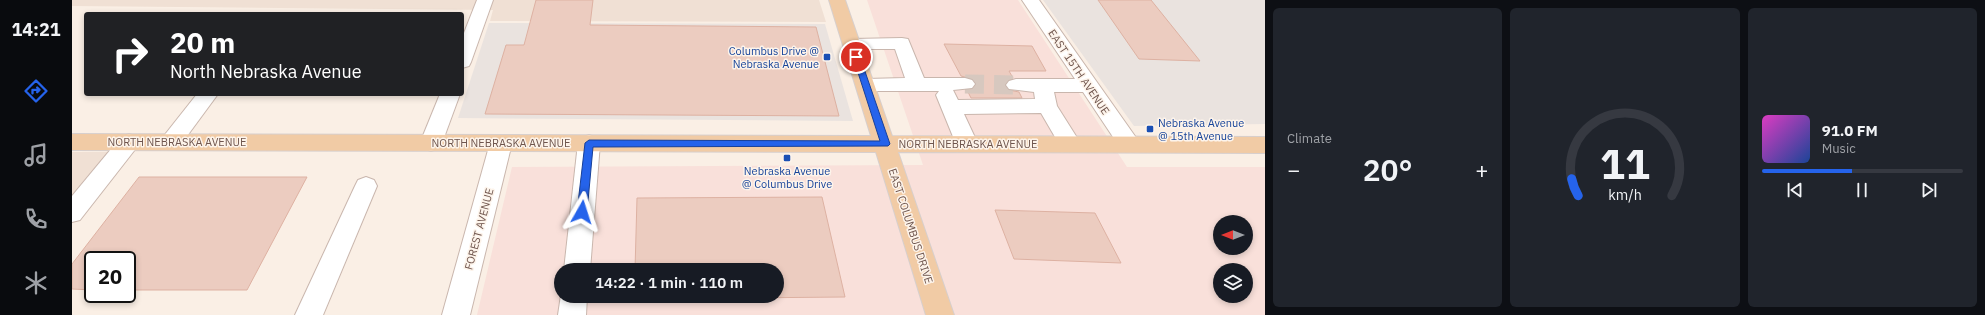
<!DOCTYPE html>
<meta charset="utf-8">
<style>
body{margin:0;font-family:"IBM Plex Sans",sans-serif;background:#20242c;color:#f1f3f6;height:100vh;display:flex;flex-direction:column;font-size:15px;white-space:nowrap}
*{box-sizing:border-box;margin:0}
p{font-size:13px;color:#9ea1a6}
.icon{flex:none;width:22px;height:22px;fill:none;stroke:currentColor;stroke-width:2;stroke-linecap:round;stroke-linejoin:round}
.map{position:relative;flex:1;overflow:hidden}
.drawer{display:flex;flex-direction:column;gap:8px;padding:8px;background:#0d0f14;width:720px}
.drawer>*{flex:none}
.guide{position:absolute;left:12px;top:12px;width:380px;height:84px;border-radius:4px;box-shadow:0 2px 6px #0003;background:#202124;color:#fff;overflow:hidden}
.needle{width:26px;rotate:270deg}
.fabs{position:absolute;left:1141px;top:215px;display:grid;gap:8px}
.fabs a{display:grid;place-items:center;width:40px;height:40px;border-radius:50%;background:#171b24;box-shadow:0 2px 6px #0003;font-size:20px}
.speed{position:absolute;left:12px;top:251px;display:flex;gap:8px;font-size:20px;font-weight:700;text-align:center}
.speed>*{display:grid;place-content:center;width:52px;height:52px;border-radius:50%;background:#171b24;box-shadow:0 2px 6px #0003;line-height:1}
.speed .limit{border:2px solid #111;border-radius:6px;background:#fff;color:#111}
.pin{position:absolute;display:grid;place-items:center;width:34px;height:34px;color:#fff;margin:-17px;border:2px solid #fff;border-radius:50%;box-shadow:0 1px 4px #0007}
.me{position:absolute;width:44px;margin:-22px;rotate:6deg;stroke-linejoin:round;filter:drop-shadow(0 0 3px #0008)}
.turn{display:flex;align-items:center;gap:14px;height:84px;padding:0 20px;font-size:18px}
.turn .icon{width:52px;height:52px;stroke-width:2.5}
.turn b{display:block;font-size:28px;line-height:34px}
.big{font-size:30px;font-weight:600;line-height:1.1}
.drawer .widget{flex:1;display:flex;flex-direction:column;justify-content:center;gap:6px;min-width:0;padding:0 14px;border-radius:6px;background:#20242c}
.drawer .dial{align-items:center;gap:0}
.dial svg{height:104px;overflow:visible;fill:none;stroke:#363941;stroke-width:7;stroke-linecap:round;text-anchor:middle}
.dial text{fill:#f1f3f6;stroke:none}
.song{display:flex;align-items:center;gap:12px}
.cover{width:48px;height:48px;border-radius:6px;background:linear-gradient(135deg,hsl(310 70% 55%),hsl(220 70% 35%))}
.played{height:4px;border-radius:2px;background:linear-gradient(90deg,#2563eb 45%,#363941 45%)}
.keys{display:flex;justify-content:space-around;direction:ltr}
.heat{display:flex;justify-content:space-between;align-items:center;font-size:22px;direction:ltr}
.drawer .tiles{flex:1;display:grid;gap:8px;grid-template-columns:repeat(3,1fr)}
.trip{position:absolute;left:482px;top:263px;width:230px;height:40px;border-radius:20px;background:#171b24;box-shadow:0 2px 6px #0003;font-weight:600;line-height:40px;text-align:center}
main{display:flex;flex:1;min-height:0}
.tabs{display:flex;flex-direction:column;width:72px;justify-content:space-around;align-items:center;background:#090b0e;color:#9ea1a6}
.tabs .icon{width:28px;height:28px}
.tabs .selected{color:#2563eb}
.tabs b{font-size:18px;color:#f1f3f6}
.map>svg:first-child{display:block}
.residential{fill:#f0e0d4}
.commercial{fill:#f9e0da;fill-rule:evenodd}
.industrial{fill:#eae3df}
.building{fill:#ecccc0;stroke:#ddb1a2}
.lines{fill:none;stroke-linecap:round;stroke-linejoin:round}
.minor-tunnel{stroke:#d7c8bf;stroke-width:19;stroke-dasharray:19 10;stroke-linecap:butt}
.minor-casing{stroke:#c9b6ad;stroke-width:2}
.major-casing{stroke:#d7cfcd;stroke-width:2}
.minor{fill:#fff;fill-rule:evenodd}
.major{fill:#f1cba5;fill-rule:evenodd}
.route{fill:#2563eb;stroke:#184099}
.transit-dot{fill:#1a4fb4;stroke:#fdf4eb;stroke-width:1.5}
.labels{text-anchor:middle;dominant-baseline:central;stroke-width:3;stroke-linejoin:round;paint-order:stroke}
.transit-label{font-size:11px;fill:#164399;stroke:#fdf4eb;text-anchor:end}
.street-label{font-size:11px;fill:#6f554d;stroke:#fdf4eb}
</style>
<main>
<nav class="tabs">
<b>14:21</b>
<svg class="icon selected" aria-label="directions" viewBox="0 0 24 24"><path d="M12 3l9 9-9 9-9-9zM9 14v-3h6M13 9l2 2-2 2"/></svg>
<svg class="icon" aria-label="music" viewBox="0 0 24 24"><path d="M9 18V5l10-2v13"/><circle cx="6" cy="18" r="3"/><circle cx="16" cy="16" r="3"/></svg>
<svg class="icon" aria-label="phone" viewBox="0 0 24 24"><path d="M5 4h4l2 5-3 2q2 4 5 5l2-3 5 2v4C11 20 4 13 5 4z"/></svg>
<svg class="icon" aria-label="climate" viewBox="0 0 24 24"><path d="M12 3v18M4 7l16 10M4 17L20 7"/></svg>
</nav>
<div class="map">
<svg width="1193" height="315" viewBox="0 0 1193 315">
<rect width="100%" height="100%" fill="#faefe5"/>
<g class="residential">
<path d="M 0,0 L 747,0 L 754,22 L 418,21 L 421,10 L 0,6 Z"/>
<path d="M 0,152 L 56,152 L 0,223 Z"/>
</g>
<path class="commercial" d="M 795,0 L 946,0 L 1055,167 L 1193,167 L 1193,315 L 405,315 L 440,167 L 851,165 ZM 1148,222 L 1174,222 L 1174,248 L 1148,248 ZM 489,270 L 705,270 L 705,296 L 489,296 ZM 1148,270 L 1174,270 L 1174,296 L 1148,296 Z"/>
<g class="industrial">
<path d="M 971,0 L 1193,0 L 1193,124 L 1062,126 Z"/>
<path d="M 417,23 L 753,24 L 781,121 L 386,118 Z"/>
</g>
<g class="building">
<path d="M 464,0 L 521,0 L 518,25 L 744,27 L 767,116 L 413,114 L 434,45 L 452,45 Z"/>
<path d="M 1026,0 L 1079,0 L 1128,61 L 1067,59 Z"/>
<path d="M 872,44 L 960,46 L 974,71 L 937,71 L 941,78 L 936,80 L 933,86 L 937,90 L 947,92 L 950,98 L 899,98 L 895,90 L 901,89 L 904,83 L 900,79 L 889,76 Z"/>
<path d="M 67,177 L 235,177 L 175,290 L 55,290 L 55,260 L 21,260 L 21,290 L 0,289 L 0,264 Z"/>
<path d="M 750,197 L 773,297 L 562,299 L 562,296 L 705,296 L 705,270 L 563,270 L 565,198 Z"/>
<path d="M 923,210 L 1023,213 L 1049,263 L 942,259 Z"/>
</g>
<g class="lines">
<path class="minor-tunnel" d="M 893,84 L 944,85"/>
<defs>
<g id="minor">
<path d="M 405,0 L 421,0 L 399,62 L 397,66 L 390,68 L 390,38 Z"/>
<path d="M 950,0 L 967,0 L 1065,139 L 1068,144 L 1065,149 L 1057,152 L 1049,149 L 1011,92 L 982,92 L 985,106 L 1009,144 L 1006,149 L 998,152 L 990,149 L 969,113 L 892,114 L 906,144 L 903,149 L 895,152 L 887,149 L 884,144 L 864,95 L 867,91 L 794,91 L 787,89 L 784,85 L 787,81 L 794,79 L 833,78 L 823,49 L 780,49 L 774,48 L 771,44 L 774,40 L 780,39 L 830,38 L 836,39 L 852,78 L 893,78 L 900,80 L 903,84 L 900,88 L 881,90 L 886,100 L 963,99 L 962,92 L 937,89 L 934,85 L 937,81 L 944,79 L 1003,79 Z"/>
<path d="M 125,94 L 146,94 L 107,147 L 99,150 L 91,147 L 88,142 L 91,137 Z"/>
<path d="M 368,94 L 388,94 L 370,143 L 367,148 L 359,151 L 351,148 L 348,143 Z"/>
<path d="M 57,134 L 65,137 L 68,142 L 65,147 L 8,220 L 0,222 L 0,196 L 49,137 Z"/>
<path d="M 429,135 L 437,138 L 440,143 L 398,315 L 370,315 L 418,143 L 421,138 Z"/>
<path d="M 517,135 L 525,138 L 528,143 L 518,270 L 492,270 L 506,143 L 509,138 Z"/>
<path d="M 294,177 L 302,180 L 305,186 L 251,315 L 223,315 L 283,186 L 286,180 Z"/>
<path d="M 489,295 L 515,296 L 514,315 L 486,315 Z"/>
</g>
<path id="major" d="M 757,0 L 773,0 L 820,136 L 1193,137 L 1193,153 L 826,152 L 882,315 L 854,315 L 804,152 L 0,150 L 0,134 L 799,136 Z"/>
</defs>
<use href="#minor" class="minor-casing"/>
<use href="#major" class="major-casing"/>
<use href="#minor" class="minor"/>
<use href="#major" class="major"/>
</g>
<path class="route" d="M 784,55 L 788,57 L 818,144 L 816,146 L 521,147 L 515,212 L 514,214 L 507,214 L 505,212 L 513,143 L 517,140 L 808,141 L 781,57 Z"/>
<g class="transit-dot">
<rect x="751" y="53" width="8" height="8" rx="2"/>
<rect x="1074" y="125" width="8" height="8" rx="2"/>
<rect x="711" y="154" width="8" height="8" rx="2"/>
</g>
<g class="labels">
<g class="transit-label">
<text x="747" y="51">Columbus Drive @<tspan x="747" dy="13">Nebraska Avenue</tspan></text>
<text x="1086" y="123" text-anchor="start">Nebraska Avenue<tspan x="1086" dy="13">@ 15th Avenue</tspan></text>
<text x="715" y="171" text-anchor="middle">Nebraska Avenue<tspan x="715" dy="13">@ Columbus Drive</tspan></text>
</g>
<g class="street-label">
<text transform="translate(1007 72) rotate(56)">EAST 15TH AVENUE</text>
<text x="105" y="142">NORTH NEBRASKA AVENUE</text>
<text x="429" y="143">NORTH NEBRASKA AVENUE</text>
<text x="896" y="144">NORTH NEBRASKA AVENUE</text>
<text transform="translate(839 226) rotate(72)">EAST COLUMBUS DRIVE</text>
<text transform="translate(407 229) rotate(-75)">FOREST AVENUE</text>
</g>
</g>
</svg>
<div class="fabs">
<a><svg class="needle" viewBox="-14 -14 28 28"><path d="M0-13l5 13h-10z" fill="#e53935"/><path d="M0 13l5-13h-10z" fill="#9ea1a6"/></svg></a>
<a><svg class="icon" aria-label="layers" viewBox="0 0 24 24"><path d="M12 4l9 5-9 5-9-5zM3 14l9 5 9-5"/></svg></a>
</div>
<div class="speed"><div class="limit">20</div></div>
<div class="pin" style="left:784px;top:57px;background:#d93025"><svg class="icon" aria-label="arrive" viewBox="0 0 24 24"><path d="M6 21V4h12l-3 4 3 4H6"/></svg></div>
<svg class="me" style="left:510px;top:212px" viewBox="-20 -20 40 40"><path d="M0-17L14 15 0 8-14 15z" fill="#2563eb" stroke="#fff" stroke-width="4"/></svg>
<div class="trip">14:22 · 1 min · 110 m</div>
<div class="guide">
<div class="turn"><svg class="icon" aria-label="right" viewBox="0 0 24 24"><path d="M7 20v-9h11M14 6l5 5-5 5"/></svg><div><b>20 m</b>North Nebraska Avenue</div></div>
</div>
</div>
<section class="drawer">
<div class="tiles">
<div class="widget"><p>Climate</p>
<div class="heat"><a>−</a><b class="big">20°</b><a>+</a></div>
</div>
<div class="widget dial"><svg viewBox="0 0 100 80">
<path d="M14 69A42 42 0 1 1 86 69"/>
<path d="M14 69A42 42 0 0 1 9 56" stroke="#2563eb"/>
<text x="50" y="56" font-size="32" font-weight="700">11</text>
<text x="50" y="72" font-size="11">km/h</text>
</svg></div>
<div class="widget">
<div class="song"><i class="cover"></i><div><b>91.0 FM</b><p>Music</p></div></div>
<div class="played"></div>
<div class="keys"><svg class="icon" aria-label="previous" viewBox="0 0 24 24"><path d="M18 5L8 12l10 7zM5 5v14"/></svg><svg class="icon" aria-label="pause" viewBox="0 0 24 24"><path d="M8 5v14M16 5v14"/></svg><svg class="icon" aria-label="next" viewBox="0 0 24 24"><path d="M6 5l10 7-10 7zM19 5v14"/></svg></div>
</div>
</div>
</section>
</main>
